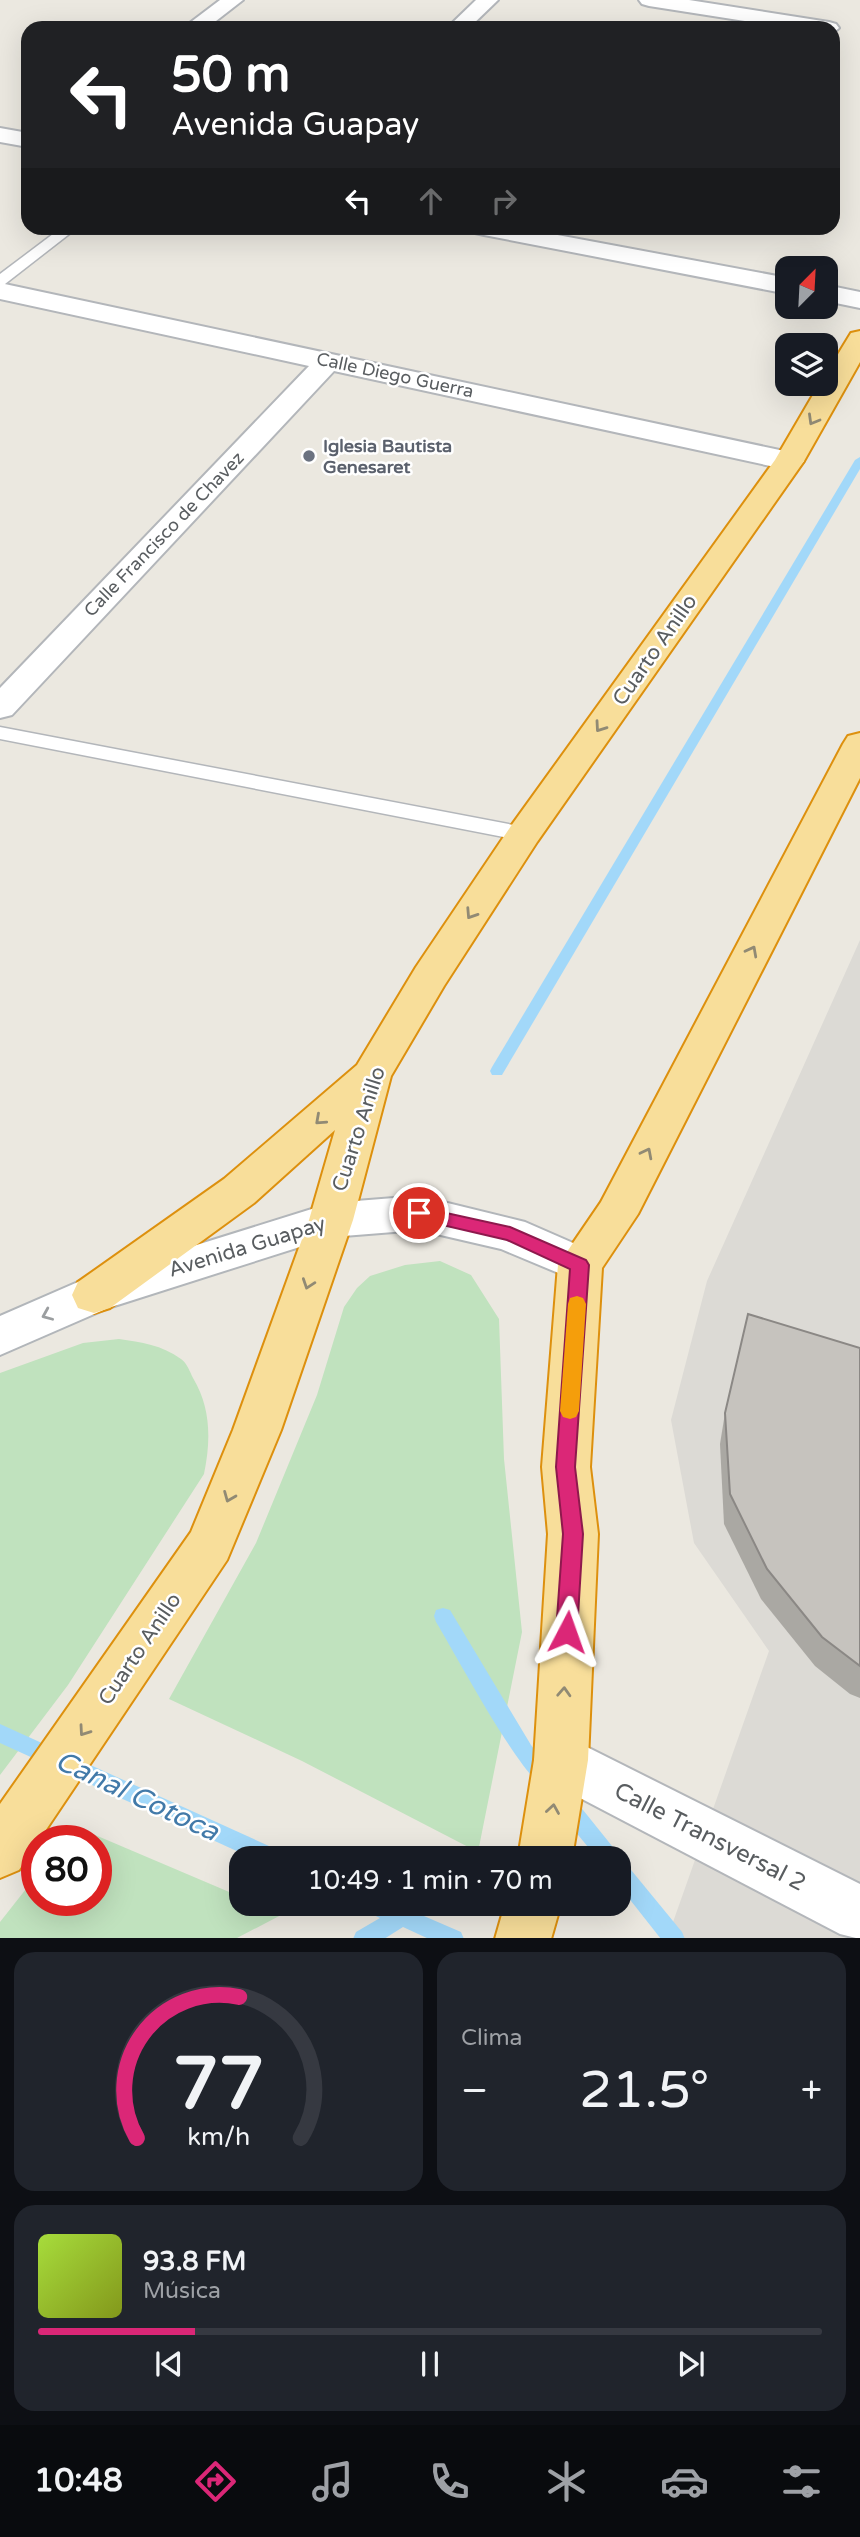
<!DOCTYPE html>
<html lang="es">
<meta charset="utf-8">
<style>
body{margin:0;font-family:"Varela Round",sans-serif;background:#20242c;color:#f1f3f6;height:100vh;display:flex;flex-direction:column;font-size:26px;white-space:nowrap}
*{box-sizing:border-box;margin:0}
p{font-size:23px;color:#9ea1a6}
.icon{flex:none;width:38px;height:38px;fill:none;stroke:currentColor;stroke-width:2;stroke-linecap:round;stroke-linejoin:round}
.map{position:relative;height:1938px;overflow:hidden}
.drawer{display:flex;flex-direction:column;gap:14px;padding:14px;background:#0d0f14;flex:1}
.drawer>*{flex:none}
.hud{position:absolute;left:21px;top:21px;width:819px;height:214px;border-radius:21px;box-shadow:0 7px 28px #0002;background:#202124;color:#fff;overflow:hidden}
.needle{width:46px;rotate:24deg}
.tools{position:absolute;left:775px;top:256px;display:grid;gap:14px}
.tools a{display:grid;place-items:center;width:63px;height:63px;border-radius:14px;background:#171b24;box-shadow:0 7px 28px #0002;font-size:35px}
.speed{position:absolute;left:21px;top:1825px;display:flex;gap:14px;font-size:35px;font-weight:700;text-align:center}
.speed>*{display:grid;place-content:center;width:91px;height:91px;border-radius:50%;background:#171b24;box-shadow:0 7px 28px #0002;line-height:1}
.speed .limit{border:10px solid #d22;background:#fff;color:#111}
.pin{position:absolute;display:grid;place-items:center;width:60px;height:60px;color:#fff;margin:-30px;border:4px solid #fff;border-radius:50%;box-shadow:0 2px 7px #0007}
.me{position:absolute;width:77px;margin:-38px;rotate:4deg;stroke-linejoin:round;filter:drop-shadow(0 0 5px #0008)}
.turn{display:flex;align-items:center;gap:24px;height:147px;padding:0 35px;font-size:32px}
.turn .icon{width:91px;height:91px;stroke-width:2.5}
.turn b{display:block;font-size:49px;line-height:60px}
.lanes{display:flex;align-items:center;height:66px;padding:0 35px;background:#0003;justify-content:center;gap:35px;direction:ltr}
.lanes .off{opacity:.35}
.big{font-size:52px;font-weight:600;line-height:1.1}
.drawer .tile{flex:1;display:flex;flex-direction:column;justify-content:center;gap:10px;min-width:0;padding:0 24px;border-radius:21px;background:#20242c}
.drawer .dial{align-items:center;gap:0}
.dial svg{height:182px;overflow:visible;fill:none;stroke:#363941;stroke-width:7;stroke-linecap:round;text-anchor:middle}
.dial text{fill:#f1f3f6;stroke:none}
.song{display:flex;align-items:center;gap:21px}
.cover{width:84px;height:84px;border-radius:10px;background:linear-gradient(135deg,hsl(80 70% 55%),hsl(70 70% 35%))}
.played{height:7px;border-radius:4px;background:linear-gradient(90deg,#db2777 20%,#363941 20%)}
.keys{display:flex;justify-content:space-around;direction:ltr}
.heat{display:flex;justify-content:space-between;align-items:center;font-size:38px;direction:ltr}
.drawer .tiles{flex:1;display:grid;gap:14px;grid-template-columns:1fr 1fr}
.tile:last-child{grid-column:span 2}
.trip{position:absolute;left:229px;top:1846px;width:402px;height:70px;border-radius:21px;background:#171b24;box-shadow:0 7px 28px #0002;font-weight:600;line-height:70px;text-align:center}
.menu{display:flex;height:112px;justify-content:space-around;align-items:center;background:#090b0e;color:#9ea1a6}
.menu .icon{width:49px;height:49px}
.menu .selected{color:#db2777}
.menu b{font-size:32px;color:#f1f3f6}
.map>svg:first-child{display:block}
.industrial{fill:#dcdad5}
.green{fill:#c0e2be}
.lines{fill:none;stroke-linecap:round;stroke-linejoin:round}
.stream{fill:#a2d8f9;fill-rule:evenodd}
.service-casing{stroke:#b3b6ba;stroke-width:3}
.minor-casing{stroke:#b3b6ba;stroke-width:4}
.tertiary-casing{stroke:#b3b6ba;stroke-width:4}
.secondary-casing{stroke:#b2b6ba;stroke-width:4}
.trunk-casing{stroke:#dd900e;stroke-width:4}
.service{fill:#fff;fill-rule:evenodd}
.minor{fill:#fff;fill-rule:evenodd}
.tertiary{fill:#fff;fill-rule:evenodd}
.secondary{fill:#fff;fill-rule:evenodd}
.trunk{fill:#f8de9a;fill-rule:evenodd}
.wall{fill:#aaa8a3}
.building{fill:#c6c3be;stroke:#8b8885;stroke-width:2}
.oneway{stroke:#918a74}
.oneway2{stroke:#9b9ea0}
.route{fill:#db2777;stroke:#8e194d;stroke-width:2}
.slow{fill:#f59e0b}
.worship-dot{fill:#6b7280;stroke:#fff;stroke-width:2.5}
.labels{text-anchor:middle;dominant-baseline:central;stroke-width:5;stroke-linejoin:round;paint-order:stroke}
.far-street-label{font-size:18px;fill:#595d60;stroke:#fff}
.far-worship-label{font-size:18px;font-weight:bold;fill:#5b616d;stroke:#fff;text-anchor:start}
.street-label{font-size:21px;fill:#595d60;stroke:#fff}
.near-street-label{font-size:24px;fill:#595d60;stroke:#fff}
.near-water-label{font-size:28px;font-style:italic;fill:#427aa9;stroke:#fff}
</style>
<div class="map">
<svg width="860" height="1939" viewBox="0 0 860 1939">
<rect width="100%" height="100%" fill="#ebe8e0"/>
<path class="industrial" d="M 860,940 L 860,1938 L 667,1939 L 769,1651 L 694,1543 L 671,1420 L 707,1281 Z"/>
<g class="green">
<path d="M 440,1261 L 471,1275 L 499,1319 L 504,1459 L 522,1632 L 478,1852 L 302,1761 L 169,1699 L 256,1543 L 317,1395 L 344,1307 L 357,1288 L 370,1276 L 405,1265 Z"/>
<path d="M 119,1339 C 141,1342 162,1345 181,1359 C 187,1363 190,1372 193,1378 C 211,1408 211,1440 204,1474 L 68,1685 L 0,1775 L 0,1373 L 83,1343 Z"/>
<path d="M 74,1826 L 241,1897 L 242,1904 L 259,1904 L 283,1914 L 237,1938 L 0,1938 L 0,1922 L 37,1875 L 37,1900 L 96,1900 L 96,1841 L 63,1841 Z"/>
</g>
<g class="lines">
<g class="stream">
<path d="M 860,457 L 860,469 L 502,1075 L 492,1075 L 490,1071 L 492,1067 L 855,460 Z"/>
<path d="M 443,1608 L 450,1610 L 531,1745 L 555,1778 L 552,1785 L 545,1787 C 521,1778 454,1651 436,1622 L 434,1616 L 436,1610 Z"/>
<path d="M 0,1724 L 280,1851 L 283,1858 L 252,1858 L 0,1743 Z"/>
<path d="M 568,1797 L 575,1800 L 616,1851 L 619,1858 L 597,1858 L 561,1814 L 558,1807 L 561,1800 Z"/>
<path d="M 620,1862 L 627,1865 L 682,1932 L 685,1939 L 661,1939 L 620,1887 Z"/>
<path d="M 362,1904 L 396,1904 L 461,1932 L 464,1939 L 429,1939 L 403,1927 L 384,1939 L 353,1939 L 356,1932 L 380,1918 L 365,1911 Z"/>
</g>
<defs>
<g id="service">
<path d="M 61,228 L 77,228 L 5,284 L 0,286 L 0,274 Z"/>
<path d="M 0,727 L 524,827 L 532,829 L 535,834 L 532,839 L 524,841 L 0,739 Z"/>
</g>
<g id="minor">
<path d="M 220,0 L 243,0 L 207,28 L 183,28 Z"/>
<path d="M 476,0 L 498,0 L 469,28 L 447,28 Z"/>
<path d="M 639,0 L 689,0 L 829,22 L 836,24 L 839,28 L 833,33 L 833,28 L 789,28 L 649,6 L 642,4 Z"/>
<path d="M 0,128 L 28,133 L 28,147 L 0,142 Z"/>
<path d="M 472,228 L 520,228 L 788,278 L 788,294 L 484,235 L 475,233 Z"/>
<path d="M 0,283 L 789,452 L 799,455 L 804,461 L 799,467 L 789,470 L 334,371 L 12,715 L 0,718 L 0,688 L 309,366 L 0,299 Z"/>
<path d="M 826,285 L 860,292 L 860,308 L 826,301 Z"/>
</g>
<path id="tertiary" d="M 561,1734 L 860,1884 L 860,1939 L 840,1934 L 542,1778 L 534,1760 L 542,1742 Z"/>
<path id="secondary" d="M 419,1196 L 525,1222 L 596,1253 L 602,1265 L 596,1277 L 580,1282 L 501,1249 L 419,1230 L 331,1237 L 108,1308 L 0,1355 L 0,1316 L 78,1282 L 331,1203 Z"/>
<g id="trunk">
<path d="M 860,331 L 860,362 L 804,461 L 537,842 L 444,986 L 391,1076 L 353,1220 L 281,1430 L 227,1560 L 19,1870 L 0,1878 L 0,1804 L 191,1532 L 233,1430 L 309,1220 L 335,1130 L 254,1203 L 110,1308 L 94,1313 L 78,1308 L 72,1295 L 78,1282 L 224,1179 L 357,1065 L 416,967 L 511,826 L 775,460 L 820,383 L 826,383 L 826,374 L 851,333 Z"/>
<path d="M 860,733 L 860,778 L 638,1214 L 602,1268 L 590,1467 L 598,1534 L 588,1760 L 572,1858 L 518,1858 L 534,1760 L 548,1534 L 542,1467 L 558,1265 L 601,1202 L 843,744 L 848,736 Z"/>
<path d="M 505,1904 L 561,1904 L 551,1939 L 495,1939 Z"/>
</g>
</defs>
<use href="#service" class="service-casing"/>
<use href="#minor" class="minor-casing"/>
<use href="#tertiary" class="tertiary-casing"/>
<use href="#secondary" class="secondary-casing"/>
<use href="#trunk" class="trunk-casing"/>
<use href="#service" class="service"/>
<use href="#minor" class="minor"/>
<use href="#tertiary" class="tertiary"/>
<use href="#secondary" class="secondary"/>
<use href="#trunk" class="trunk"/>
</g>
<path class="wall" d="M 860,1348 L 860,1698 L 850,1694 L 815,1666 L 761,1599 L 724,1524 L 720,1444 L 725,1413 Z"/>
<path class="building" d="M 748,1314 L 860,1348 L 860,1666 L 822,1637 L 767,1569 L 730,1494 L 725,1413 Z"/>
<defs><path id="oneway-chevron" d="M-2-3.5L2.5 0L-2 3.5" fill="none" stroke-width="1.6" stroke-linecap="round" stroke-linejoin="round" transform="scale(1.75)"/></defs>
<g class="oneway">
<use href="#oneway-chevron" transform="translate(813 420) rotate(120)"/>
<use href="#oneway-chevron" transform="translate(600 727) rotate(125)"/>
<use href="#oneway-chevron" transform="translate(471 914) rotate(123)"/>
<use href="#oneway-chevron" transform="translate(752 951) rotate(-62)"/>
<use href="#oneway-chevron" transform="translate(320 1120) rotate(138)"/>
<use href="#oneway-chevron" transform="translate(647 1153) rotate(-63)"/>
<use href="#oneway-chevron" transform="translate(308 1284) rotate(109)"/>
<use href="#oneway-chevron" transform="translate(229 1497) rotate(112)"/>
<use href="#oneway-chevron" transform="translate(564 1692) rotate(-87)"/>
<use href="#oneway-chevron" transform="translate(84 1731) rotate(125)"/>
<use href="#oneway-chevron" transform="translate(553 1809) rotate(-81)"/>
</g>
<use class="oneway2" href="#oneway-chevron" transform="translate(47 1315) rotate(157)"/>
<path class="route" d="M 419,1207 L 510,1227 L 586,1260 L 589,1265 L 575,1467 L 583,1534 L 577,1632 L 574,1639 L 567,1642 L 559,1639 L 556,1632 L 563,1534 L 556,1467 L 570,1269 L 507,1240 L 412,1218 L 410,1213 L 412,1209 Z"/>
<path class="slow" d="M 577,1296 L 583,1298 L 586,1304 L 579,1411 L 576,1417 L 570,1419 L 563,1417 L 560,1411 L 568,1304 L 570,1298 Z"/>
<circle class="worship-dot" cx="309" cy="456" r="7"/>
<g class="labels">
<g class="far-street-label">
<text transform="translate(395 375) rotate(12)">Calle Diego Guerra</text>
<text transform="translate(164 534) rotate(-46)">Calle Francisco de Chavez</text>
</g>
<g class="far-worship-label">
<text x="323" y="446">Iglesia Bautista<tspan x="323" dy="21">Genesaret</tspan></text>
</g>
<g class="street-label">
<text transform="translate(655 650) rotate(-55)">Cuarto Anillo</text>
<text transform="translate(359 1129) rotate(-72)">Cuarto Anillo</text>
<text transform="translate(247 1247) rotate(-17)">Avenida Guapay</text>
<text transform="translate(140 1649) rotate(-56)">Cuarto Anillo</text>
</g>
<g class="near-street-label">
<text transform="translate(710 1837) rotate(27)">Calle Transversal 2</text>
</g>
<g class="near-water-label">
<text transform="translate(137 1796) rotate(25)">Canal Cotoca</text>
</g>
</g>
</svg>
<div class="tools">
<a><svg class="needle" viewBox="-14 -14 28 28"><path d="M0-13l5 13h-10z" fill="#e53935"/><path d="M0 13l5-13h-10z" fill="#9ea1a6"/></svg></a>
<a><svg class="icon" aria-label="layers" viewBox="0 0 24 24"><path d="M12 4l9 5-9 5-9-5zM3 14l9 5 9-5"/></svg></a>
</div>
<div class="speed"><div class="limit">80</div></div>
<div class="pin" style="left:419px;top:1213px;background:#d93025"><svg class="icon" aria-label="arrive" viewBox="0 0 24 24"><path d="M6 21V4h12l-3 4 3 4H6"/></svg></div>
<svg class="me" style="left:567px;top:1632px" viewBox="-20 -20 40 40"><path d="M0-17L14 15 0 8-14 15z" fill="#db2777" stroke="#fff" stroke-width="4"/></svg>
<div class="trip">10:49 · 1 min · 70 m</div>
<div class="hud">
<div class="turn"><svg class="icon" aria-label="left" viewBox="0 0 24 24"><path d="M17 20v-9H6M10 6l-5 5 5 5"/></svg><div><b>50 m</b>Avenida Guapay</div></div>
<div class="lanes"><svg class="icon" aria-label="left" viewBox="0 0 24 24"><path d="M17 20v-9H6M10 6l-5 5 5 5"/></svg><svg class="icon off" aria-label="ahead" viewBox="0 0 24 24"><path d="M12 20V5M6 11l6-6 6 6"/></svg><svg class="icon off" aria-label="right" viewBox="0 0 24 24"><path d="M7 20v-9h11M14 6l5 5-5 5"/></svg></div>
</div>
</div>
<section class="drawer">
<div class="tiles">
<div class="tile dial"><svg viewBox="0 0 100 80">
<path d="M14 69A42 42 0 1 1 86 69"/>
<path d="M14 69A42 42 0 0 1 59 7" stroke="#db2777"/>
<text x="50" y="56" font-size="32" font-weight="700">77</text>
<text x="50" y="72" font-size="11">km/h</text>
</svg></div>
<div class="tile"><p>Clima</p>
<div class="heat"><a>−</a><b class="big">21.5°</b><a>+</a></div>
</div>
<div class="tile">
<div class="song"><i class="cover"></i><div><b>93.8 FM</b><p>Música</p></div></div>
<div class="played"></div>
<div class="keys"><svg class="icon" aria-label="previous" viewBox="0 0 24 24"><path d="M18 5L8 12l10 7zM5 5v14"/></svg><svg class="icon" aria-label="pause" viewBox="0 0 24 24"><path d="M8 5v14M16 5v14"/></svg><svg class="icon" aria-label="next" viewBox="0 0 24 24"><path d="M6 5l10 7-10 7zM19 5v14"/></svg></div>
</div>
</div>
</section>
<nav class="menu">
<b>10:48</b>
<svg class="icon selected" aria-label="directions" viewBox="0 0 24 24"><path d="M12 3l9 9-9 9-9-9zM9 14v-3h6M13 9l2 2-2 2"/></svg>
<svg class="icon" aria-label="music" viewBox="0 0 24 24"><path d="M9 18V5l10-2v13"/><circle cx="6" cy="18" r="3"/><circle cx="16" cy="16" r="3"/></svg>
<svg class="icon" aria-label="phone" viewBox="0 0 24 24"><path d="M5 4h4l2 5-3 2q2 4 5 5l2-3 5 2v4C11 20 4 13 5 4z"/></svg>
<svg class="icon" aria-label="climate" viewBox="0 0 24 24"><path d="M12 3v18M4 7l16 10M4 17L20 7"/></svg>
<svg class="icon" aria-label="car" viewBox="0 0 24 24"><path d="M5 17H2v-5l4-1 3-4h7l3 4 3 1v5h-3M9 17h6M6 11h13"/><circle cx="7" cy="17" r="2"/><circle cx="17" cy="17" r="2"/></svg>
<svg class="icon" aria-label="filters" viewBox="0 0 24 24"><path d="M4 7h16M4 17h16"/><circle cx="9" cy="7" r="2"/><circle cx="15" cy="17" r="2"/></svg>
</nav>
